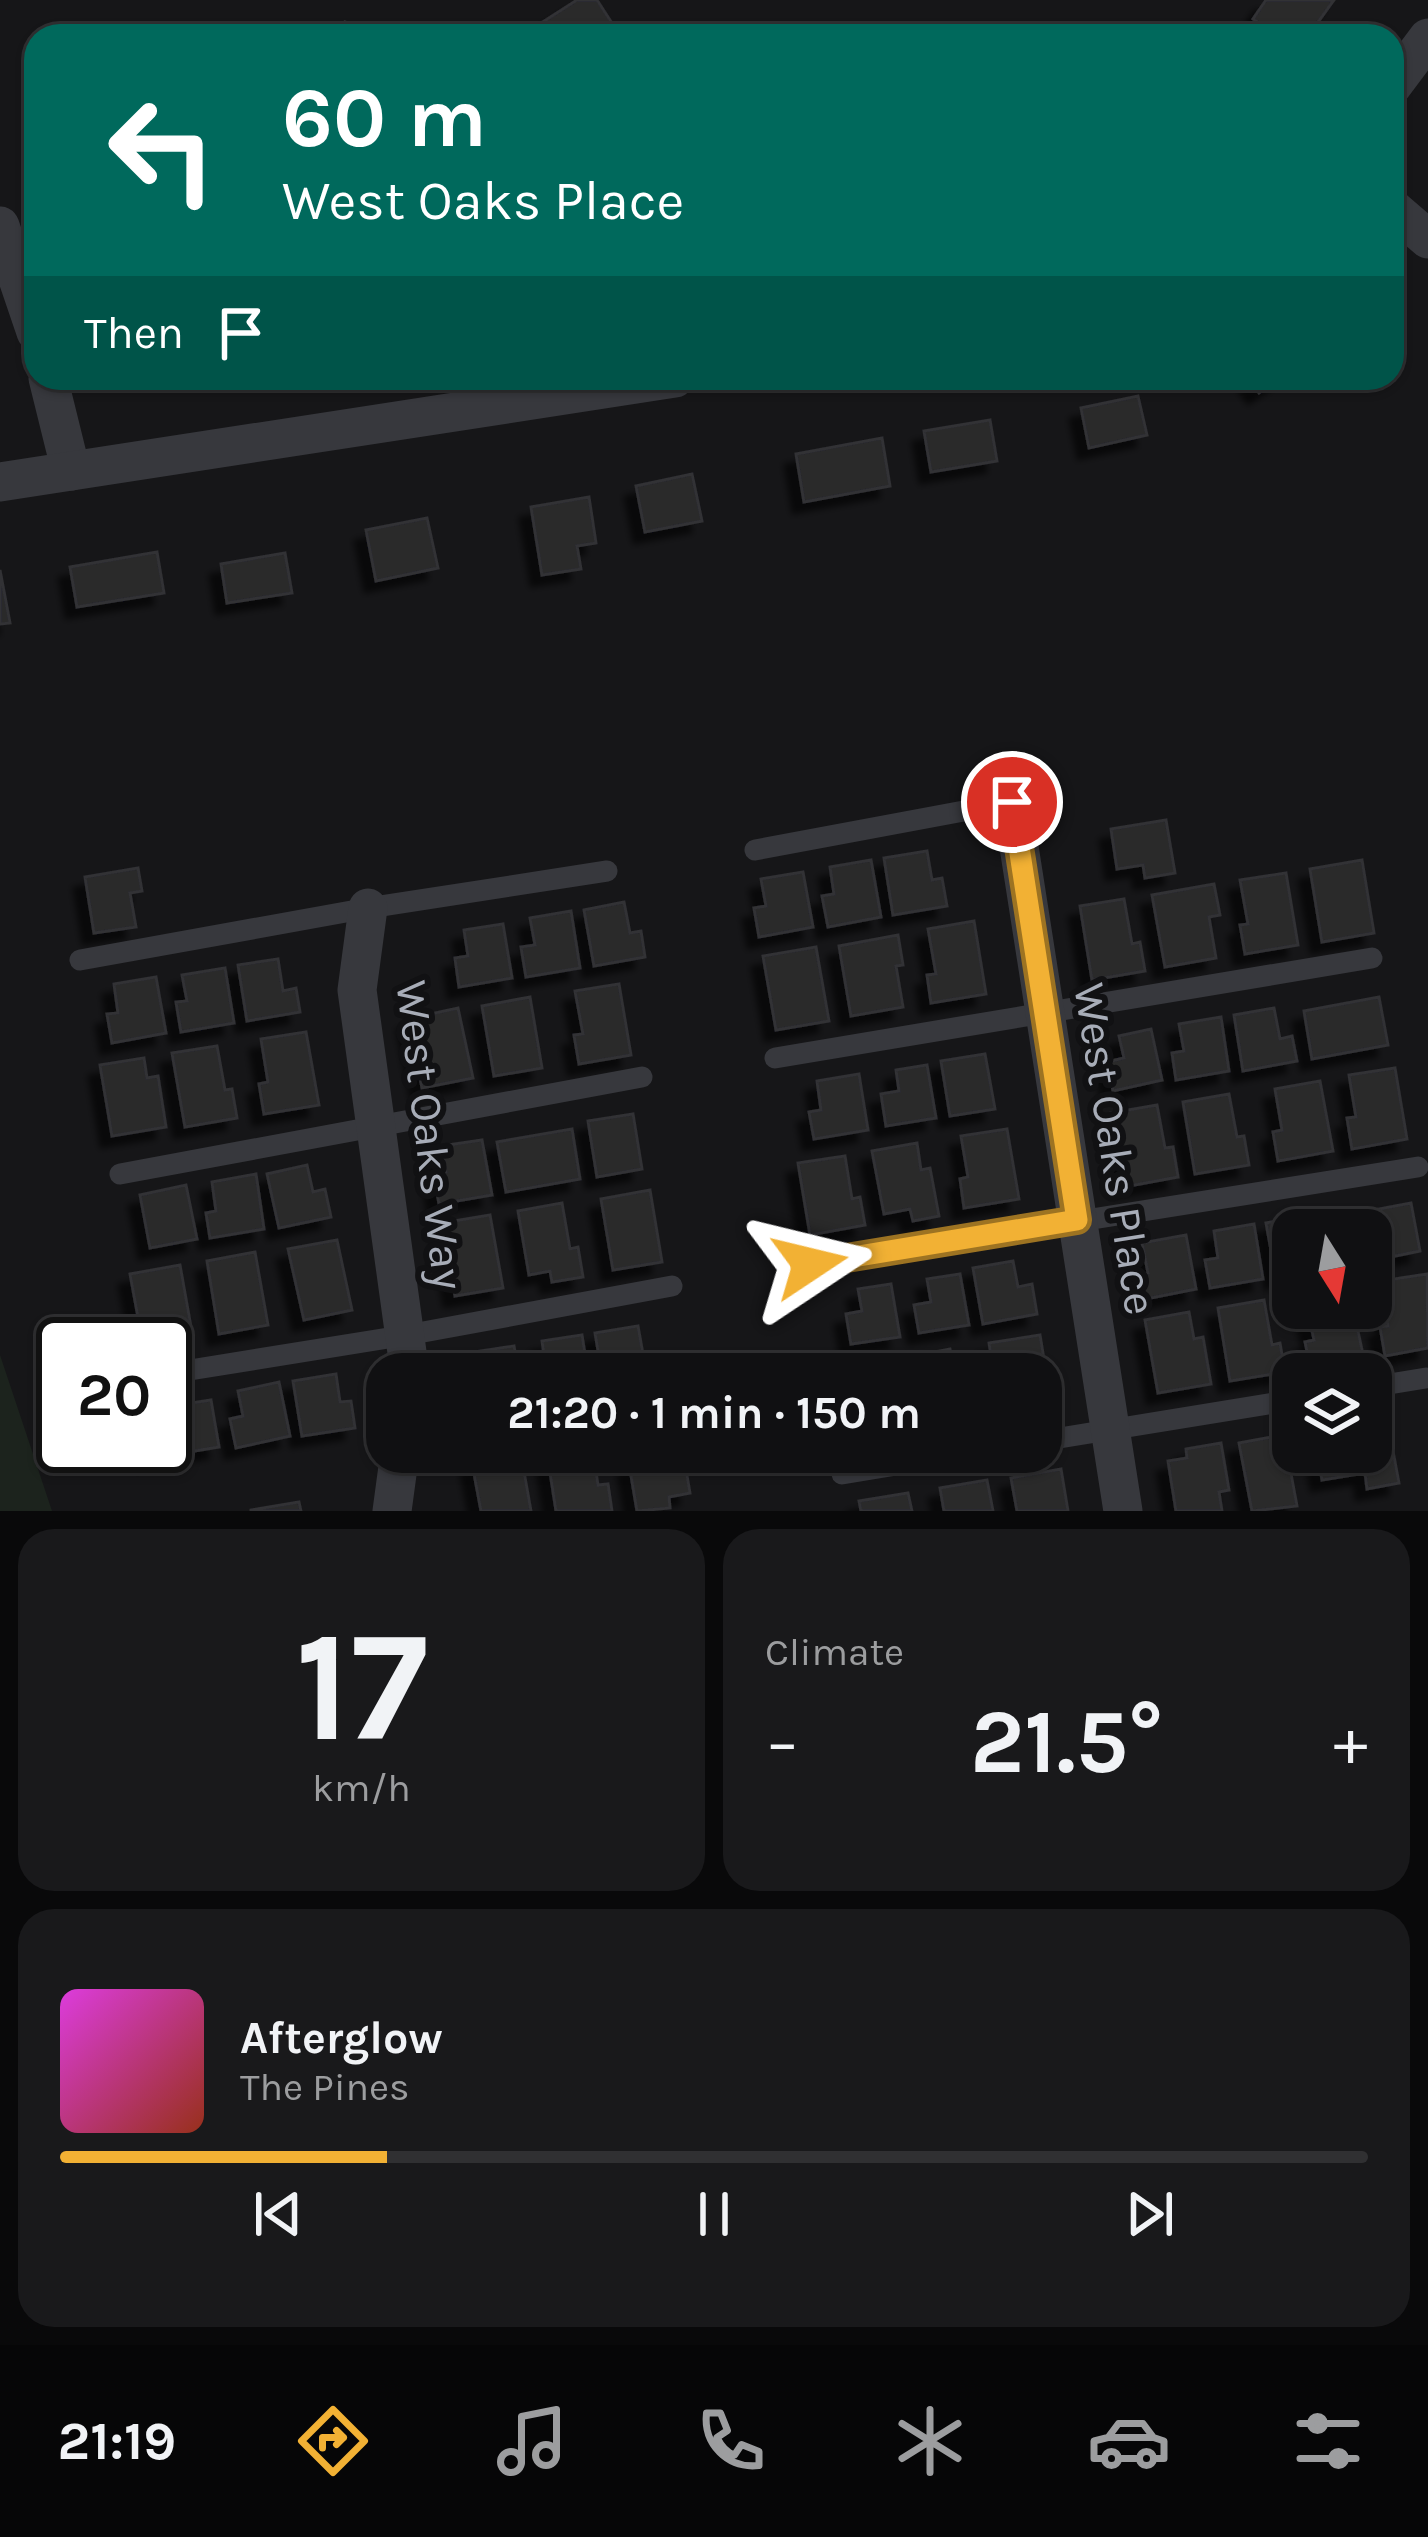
<!DOCTYPE html>
<meta charset="utf-8">
<style>
body{margin:0;font-family:Karla,sans-serif;background:#19191b;color:#f1f3f6;height:100vh;display:flex;flex-direction:column;font-size:45px;white-space:nowrap}
*{box-sizing:border-box;margin:0}
p{font-size:39px;color:#9c9d9f}
.icon{flex:none;width:66px;height:66px;fill:none;stroke:currentColor;stroke-width:2;stroke-linecap:round;stroke-linejoin:round}
.map{position:relative;height:1511px;overflow:hidden}
.drawer{display:flex;flex-direction:column;gap:18px;padding:18px;background:#09090a;flex:1}
.drawer>*{flex:none}
.banner{position:absolute;left:24px;top:24px;width:1380px;height:366px;border-radius:36px;box-shadow:0 3px 9px #0004,0 0 0 3px #303032;background:#00695c;color:#fff;overflow:hidden}
.needle{width:78px;rotate:169deg}
.fabs{position:absolute;left:1272px;top:1209px;display:grid;gap:24px}
.fabs a{display:grid;place-items:center;width:120px;height:120px;border-radius:24px;background:#101012;box-shadow:0 3px 9px #0004,0 0 0 3px #303032;font-size:60px}
.speed{position:absolute;left:36px;top:1317px;display:flex;gap:24px;font-size:60px;font-weight:700;text-align:center}
.speed>*{display:grid;place-content:center;width:156px;height:156px;border-radius:50%;background:#101012;box-shadow:0 3px 9px #0004,0 0 0 3px #303032;line-height:1}
.speed .limit{border:6px solid #111;border-radius:18px;background:#fff;color:#111}
.pin{position:absolute;display:grid;place-items:center;width:102px;height:102px;color:#fff;margin:-51px;border:6px solid #fff;border-radius:50%;box-shadow:0 3px 12px #0007}
.me{position:absolute;width:132px;margin:-66px;rotate:80deg;stroke-linejoin:round;filter:drop-shadow(0 0 9px #0008)}
.turn{display:flex;align-items:center;gap:42px;height:252px;padding:0 60px;font-size:54px}
.turn .icon{width:156px;height:156px;stroke-width:2.5}
.turn b{display:block;font-size:84px;line-height:102px}
.then{display:flex;align-items:center;height:114px;padding:0 60px;background:#0003;gap:24px;font-size:45px}
.big{font-size:90px;font-weight:700;line-height:1.1}
.drawer .tile{flex:1;display:flex;flex-direction:column;justify-content:center;gap:18px;min-width:0;padding:0 42px;border-radius:36px;background:#19191b}
.drawer .dial{align-items:center;gap:0}
.dial b{font-size:156px;line-height:1}
.song{display:flex;align-items:center;gap:36px}
.cover{width:144px;height:144px;border-radius:18px;background:linear-gradient(135deg,hsl(300 70% 55%),hsl(10 70% 35%))}
.played{height:12px;border-radius:6px;background:linear-gradient(90deg,#f2b134 25%,#303032 25%)}
.keys{display:flex;justify-content:space-around;direction:ltr}
.heat{display:flex;justify-content:space-between;align-items:center;font-size:66px;direction:ltr}
.drawer .tiles{flex:1;display:grid;gap:18px;grid-template-columns:1fr 1fr}
.tile:last-child{grid-column:span 2}
.trip{position:absolute;left:366px;top:1353px;width:696px;height:120px;border-radius:36px;background:#101012;box-shadow:0 3px 9px #0004,0 0 0 3px #303032;font-weight:700;line-height:120px;text-align:center}
.tabs{display:flex;height:192px;justify-content:space-around;align-items:center;background:#060607;color:#9c9d9f}
.tabs .icon{width:84px;height:84px}
.tabs .active{color:#f2b134}
.tabs b{font-size:54px;color:#f1f3f6}
.map>svg:first-child{display:block}
.green{fill:#1c231d}
.building{fill:#29292c;stroke:#303034;stroke-width:3;filter:url(#shadow)}
.lines{fill:none;stroke-linecap:round;stroke-linejoin:round}
.service{stroke:#37383d;stroke-width:21}
.minor{stroke:#37383d;stroke-width:39}
.route-casing{stroke:#9d7322;stroke-width:30}
.route{stroke:#f2b134;stroke-width:21}
.labels{text-anchor:middle;dominant-baseline:central;stroke-width:12;stroke-linejoin:round;paint-order:stroke}
.street-label{font-size:45px;fill:#a8adb8;stroke:#111113}
</style>
<div class="map">
<svg width="1428" height="1511" viewBox="0 0 1428 1511">
<defs>
<filter id="shadow"><feDropShadow dx="-11" dy="11" stdDeviation="3" flood-color="#0009"/></filter>
</defs>
<rect width="100%" height="100%" fill="#161618"/>
<path class="green" d="M 0,1355 L 52,1511 L 0,1511 Z"/>
<g class="building">
<path d="M 577,0 L 597,0 L 619,34 L 521,36 Z"/>
<path d="M 1266,0 L 1334,0 L 1308,36 L 1276,36 L 1253,19 Z"/>
<path d="M 345,22 L 384,36 L 340,36 Z"/>
<path d="M 1249,378 L 1281,378 L 1259,393 Z"/>
<path d="M 1138,396 L 1147,435 L 1089,448 L 1081,408 Z"/>
<path d="M 990,420 L 997,461 L 931,472 L 924,431 Z"/>
<path d="M 882,438 L 890,486 L 804,502 L 796,454 Z"/>
<path d="M 692,474 L 702,521 L 645,532 L 636,486 Z"/>
<path d="M 589,497 L 596,543 L 577,546 L 581,569 L 542,575 L 531,507 Z"/>
<path d="M 427,518 L 438,568 L 376,581 L 366,530 Z"/>
<path d="M 157,552 L 164,593 L 77,607 L 70,567 Z"/>
<path d="M 285,553 L 292,593 L 227,603 L 221,564 Z"/>
<path d="M 0,570 L 10,623 L 0,624 Z"/>
<path d="M 1166,820 L 1175,873 L 1145,878 L 1143,865 L 1117,869 L 1111,829 Z"/>
<path d="M 927,851 L 932,880 L 942,878 L 947,906 L 893,915 L 884,858 Z"/>
<path d="M 871,860 L 881,917 L 828,927 L 822,896 L 834,894 L 830,867 Z"/>
<path d="M 1362,860 L 1374,933 L 1322,942 L 1310,869 Z"/>
<path d="M 138,868 L 142,891 L 130,893 L 136,927 L 94,933 L 85,877 Z"/>
<path d="M 803,872 L 813,927 L 759,937 L 754,908 L 766,906 L 761,879 Z"/>
<path d="M 1286,873 L 1298,945 L 1245,954 L 1240,925 L 1248,924 L 1240,880 Z"/>
<path d="M 1214,884 L 1220,915 L 1209,917 L 1216,958 L 1165,967 L 1152,895 Z"/>
<path d="M 1124,899 L 1132,944 L 1140,942 L 1145,971 L 1092,980 L 1080,906 Z"/>
<path d="M 624,902 L 630,933 L 641,931 L 645,957 L 594,966 L 584,910 Z"/>
<path d="M 571,911 L 580,968 L 526,977 L 521,947 L 535,945 L 530,918 Z"/>
<path d="M 974,921 L 986,994 L 931,1003 L 927,975 L 936,974 L 928,929 Z"/>
<path d="M 503,924 L 512,978 L 459,987 L 455,958 L 468,956 L 464,930 Z"/>
<path d="M 898,935 L 903,965 L 896,966 L 903,1007 L 851,1016 L 839,946 Z"/>
<path d="M 816,947 L 829,1021 L 776,1030 L 763,956 Z"/>
<path d="M 278,959 L 283,991 L 296,988 L 300,1012 L 247,1021 L 238,965 Z"/>
<path d="M 225,968 L 234,1023 L 181,1032 L 176,1002 L 187,1001 L 182,975 Z"/>
<path d="M 156,977 L 166,1033 L 112,1043 L 107,1014 L 118,1013 L 114,984 Z"/>
<path d="M 619,984 L 631,1055 L 579,1064 L 574,1035 L 583,1034 L 575,991 Z"/>
<path d="M 530,997 L 542,1068 L 494,1076 L 482,1006 Z"/>
<path d="M 1379,997 L 1388,1045 L 1312,1059 L 1304,1011 Z"/>
<path d="M 458,1008 L 473,1078 L 422,1088 L 408,1019 Z"/>
<path d="M 1274,1008 L 1280,1039 L 1292,1036 L 1297,1061 L 1243,1071 L 1234,1015 Z"/>
<path d="M 1221,1017 L 1229,1071 L 1176,1080 L 1172,1053 L 1184,1051 L 1179,1024 Z"/>
<path d="M 1151,1029 L 1162,1080 L 1113,1091 L 1107,1062 L 1124,1058 L 1119,1036 Z"/>
<path d="M 306,1032 L 319,1105 L 264,1114 L 259,1084 L 268,1082 L 261,1039 Z"/>
<path d="M 217,1046 L 225,1090 L 232,1089 L 237,1118 L 185,1127 L 172,1053 Z"/>
<path d="M 985,1054 L 995,1109 L 950,1116 L 941,1061 Z"/>
<path d="M 144,1058 L 147,1078 L 158,1076 L 166,1127 L 112,1136 L 100,1065 Z"/>
<path d="M 927,1065 L 936,1118 L 886,1126 L 881,1094 L 899,1091 L 896,1070 Z"/>
<path d="M 1395,1068 L 1407,1139 L 1352,1149 L 1347,1118 L 1356,1117 L 1349,1075 Z"/>
<path d="M 859,1074 L 868,1130 L 814,1139 L 809,1112 L 821,1110 L 817,1081 Z"/>
<path d="M 1320,1081 L 1333,1151 L 1278,1161 L 1273,1132 L 1282,1130 L 1275,1089 Z"/>
<path d="M 1229,1094 L 1237,1137 L 1244,1136 L 1249,1165 L 1195,1174 L 1183,1102 Z"/>
<path d="M 1157,1105 L 1165,1148 L 1173,1147 L 1178,1177 L 1124,1187 L 1111,1113 Z"/>
<path d="M 633,1114 L 642,1169 L 597,1177 L 588,1121 Z"/>
<path d="M 572,1129 L 580,1179 L 506,1192 L 497,1142 Z"/>
<path d="M 1007,1129 L 1019,1199 L 964,1208 L 960,1179 L 968,1177 L 961,1136 Z"/>
<path d="M 482,1140 L 492,1195 L 439,1204 L 434,1175 L 446,1172 L 441,1146 Z"/>
<path d="M 917,1143 L 921,1170 L 930,1168 L 939,1216 L 913,1221 L 910,1209 L 884,1214 L 872,1151 Z"/>
<path d="M 845,1156 L 852,1199 L 860,1197 L 865,1225 L 810,1235 L 798,1163 Z"/>
<path d="M 307,1165 L 313,1192 L 325,1189 L 331,1217 L 279,1228 L 267,1174 Z"/>
<path d="M 256,1174 L 264,1229 L 210,1238 L 206,1213 L 216,1211 L 212,1182 Z"/>
<path d="M 186,1185 L 197,1239 L 150,1248 L 140,1195 Z"/>
<path d="M 650,1190 L 662,1262 L 613,1270 L 601,1199 Z"/>
<path d="M 562,1203 L 570,1249 L 578,1247 L 583,1277 L 552,1282 L 550,1271 L 529,1275 L 518,1211 Z"/>
<path d="M 1411,1203 L 1420,1251 L 1371,1261 L 1371,1230 L 1340,1230 L 1337,1217 Z"/>
<path d="M 490,1215 L 503,1288 L 455,1296 L 442,1223 Z"/>
<path d="M 1307,1215 L 1310,1230 L 1293,1230 L 1293,1275 L 1276,1278 L 1266,1223 Z"/>
<path d="M 1254,1224 L 1263,1279 L 1210,1288 L 1205,1260 L 1218,1258 L 1214,1231 Z"/>
<path d="M 1186,1235 L 1196,1289 L 1141,1300 L 1137,1275 L 1148,1273 L 1142,1243 Z"/>
<path d="M 337,1240 L 352,1310 L 304,1320 L 288,1249 Z"/>
<path d="M 255,1252 L 268,1325 L 219,1334 L 207,1261 Z"/>
<path d="M 1013,1261 L 1018,1287 L 1032,1284 L 1037,1314 L 983,1324 L 973,1268 Z"/>
<path d="M 180,1265 L 193,1338 L 143,1344 L 130,1274 Z"/>
<path d="M 960,1274 L 969,1325 L 919,1333 L 914,1305 L 931,1302 L 927,1279 Z"/>
<path d="M 1427,1274 L 1428,1348 L 1385,1356 L 1380,1327 L 1388,1326 L 1381,1281 Z"/>
<path d="M 891,1284 L 900,1337 L 851,1344 L 846,1314 L 862,1311 L 858,1289 Z"/>
<path d="M 1264,1300 L 1272,1345 L 1280,1343 L 1285,1372 L 1230,1381 L 1218,1308 Z"/>
<path d="M 1307,1308 L 1353,1308 L 1364,1359 L 1311,1370 L 1305,1342 L 1314,1340 Z"/>
<path d="M 1189,1312 L 1194,1339 L 1203,1337 L 1211,1384 L 1158,1393 L 1145,1320 Z"/>
<path d="M 638,1326 L 643,1354 L 653,1352 L 657,1374 L 602,1374 L 595,1333 Z"/>
<path d="M 582,1335 L 588,1374 L 533,1374 L 546,1369 L 542,1341 Z"/>
<path d="M 1040,1335 L 1052,1408 L 1041,1410 L 1041,1374 L 994,1374 L 989,1343 Z"/>
<path d="M 514,1346 L 519,1374 L 478,1374 L 474,1352 Z"/>
<path d="M 950,1349 L 955,1374 L 907,1374 L 904,1358 Z"/>
<path d="M 877,1361 L 879,1374 L 833,1374 L 832,1369 Z"/>
<path d="M 336,1374 L 340,1402 L 351,1401 L 355,1428 L 302,1436 L 293,1381 Z"/>
<path d="M 279,1382 L 290,1436 L 236,1448 L 230,1419 L 243,1416 L 238,1391 Z"/>
<path d="M 211,1400 L 219,1447 L 146,1459 L 143,1446 L 165,1446 L 165,1407 Z"/>
<path d="M 1387,1419 L 1399,1483 L 1367,1489 L 1365,1473 L 1322,1480 L 1317,1452 L 1371,1452 L 1371,1422 Z"/>
<path d="M 1293,1433 L 1293,1452 L 1297,1452 L 1298,1461 L 1289,1463 L 1297,1506 L 1252,1511 L 1239,1443 Z"/>
<path d="M 1221,1443 L 1229,1490 L 1219,1492 L 1222,1511 L 1176,1511 L 1168,1461 L 1187,1458 L 1186,1449 Z"/>
<path d="M 593,1452 L 598,1485 L 608,1484 L 612,1511 L 556,1511 L 547,1453 Z"/>
<path d="M 638,1452 L 683,1452 L 690,1493 L 669,1497 L 670,1508 L 637,1511 L 629,1464 L 640,1462 Z"/>
<path d="M 521,1455 L 531,1511 L 481,1511 L 472,1463 Z"/>
<path d="M 1061,1469 L 1068,1511 L 1017,1511 L 1011,1478 Z"/>
<path d="M 987,1480 L 993,1511 L 944,1511 L 940,1488 Z"/>
<path d="M 908,1493 L 912,1511 L 861,1511 L 859,1501 Z"/>
<path d="M 299,1502 L 301,1511 L 251,1511 L 251,1510 Z"/>
</g>
<g class="lines">
<g class="service">
<path d="M 755,850 L 1012,802"/>
<path d="M 80,960 L 368,908 L 607,871"/>
<path d="M 775,1058 L 1372,958"/>
<path d="M 120,1174 L 642,1077"/>
<path d="M 810,1264 L 1418,1167"/>
<path d="M 165,1374 L 407,1335 L 672,1286"/>
<path d="M 1371,1387 L 1426,1378"/>
<path d="M 1041,1441 L 1293,1400"/>
<path d="M 842,1474 L 975,1452"/>
</g>
<g class="minor">
<path d="M 1392,86 L 1428,38"/>
<path d="M 1392,208 L 1428,239"/>
<path d="M 0,226 L 36,332"/>
<path d="M 48,378 L 71,471"/>
<path d="M 0,482 L 675,378"/>
<path d="M 1012,802 L 1123,1511"/>
<path d="M 368,908 L 357,990 L 410,1374"/>
<path d="M 392,1511 L 400,1452"/>
</g>
</g>
<g class="lines">
<defs>
<path id="route" d="M 810,1264 L 1077,1220 L 1012,802"/>
</defs>
<use href="#route" class="route-casing"/>
<use href="#route" class="route"/>
</g>
<g class="labels">
<g class="street-label">
<text transform="translate(430 1135) rotate(83)">West Oaks Way</text>
<text transform="translate(1115 1149) rotate(81)">West Oaks Place</text>
</g>
</g>
</svg>
<div class="fabs">
<a><svg class="needle" viewBox="-14 -14 28 28"><path d="M0-13l5 13h-10z" fill="#e53935"/><path d="M0 13l5-13h-10z" fill="#9c9d9f"/></svg></a>
<a><svg class="icon" aria-label="layers" viewBox="0 0 24 24"><path d="M12 4l9 5-9 5-9-5zM3 14l9 5 9-5"/></svg></a>
</div>
<div class="speed"><div class="limit">20</div></div>
<div class="pin" style="left:1012px;top:802px;background:#d93025"><svg class="icon" aria-label="arrive" viewBox="0 0 24 24"><path d="M6 21V4h12l-3 4 3 4H6"/></svg></div>
<svg class="me" style="left:810px;top:1264px" viewBox="-20 -20 40 40"><path d="M0-17L14 15 0 8-14 15z" fill="#f2b134" stroke="#fff" stroke-width="4"/></svg>
<div class="trip">21:20 · 1 min · 150 m</div>
<div class="banner">
<div class="turn"><svg class="icon" aria-label="left" viewBox="0 0 24 24"><path d="M17 20v-9H6M10 6l-5 5 5 5"/></svg><div><b>60 m</b>West Oaks Place</div></div>
<div class="then">Then<svg class="icon" aria-label="arrive" viewBox="0 0 24 24"><path d="M6 21V4h12l-3 4 3 4H6"/></svg></div>
</div>
</div>
<section class="drawer">
<div class="tiles">
<div class="tile dial"><b>17</b><p>km/h</p></div>
<div class="tile"><p>Climate</p>
<div class="heat"><a>−</a><b class="big">21.5°</b><a>+</a></div>
</div>
<div class="tile">
<div class="song"><i class="cover"></i><div><b>Afterglow</b><p>The Pines</p></div></div>
<div class="played"></div>
<div class="keys"><svg class="icon" aria-label="previous" viewBox="0 0 24 24"><path d="M18 5L8 12l10 7zM5 5v14"/></svg><svg class="icon" aria-label="pause" viewBox="0 0 24 24"><path d="M8 5v14M16 5v14"/></svg><svg class="icon" aria-label="next" viewBox="0 0 24 24"><path d="M6 5l10 7-10 7zM19 5v14"/></svg></div>
</div>
</div>
</section>
<nav class="tabs">
<b>21:19</b>
<svg class="icon active" aria-label="directions" viewBox="0 0 24 24"><path d="M12 3l9 9-9 9-9-9zM9 14v-3h6M13 9l2 2-2 2"/></svg>
<svg class="icon" aria-label="music" viewBox="0 0 24 24"><path d="M9 18V5l10-2v13"/><circle cx="6" cy="18" r="3"/><circle cx="16" cy="16" r="3"/></svg>
<svg class="icon" aria-label="phone" viewBox="0 0 24 24"><path d="M5 4h4l2 5-3 2q2 4 5 5l2-3 5 2v4C11 20 4 13 5 4z"/></svg>
<svg class="icon" aria-label="climate" viewBox="0 0 24 24"><path d="M12 3v18M4 7l16 10M4 17L20 7"/></svg>
<svg class="icon" aria-label="car" viewBox="0 0 24 24"><path d="M5 17H2v-5l4-1 3-4h7l3 4 3 1v5h-3M9 17h6M6 11h13"/><circle cx="7" cy="17" r="2"/><circle cx="17" cy="17" r="2"/></svg>
<svg class="icon" aria-label="filters" viewBox="0 0 24 24"><path d="M4 7h16M4 17h16"/><circle cx="9" cy="7" r="2"/><circle cx="15" cy="17" r="2"/></svg>
</nav>
